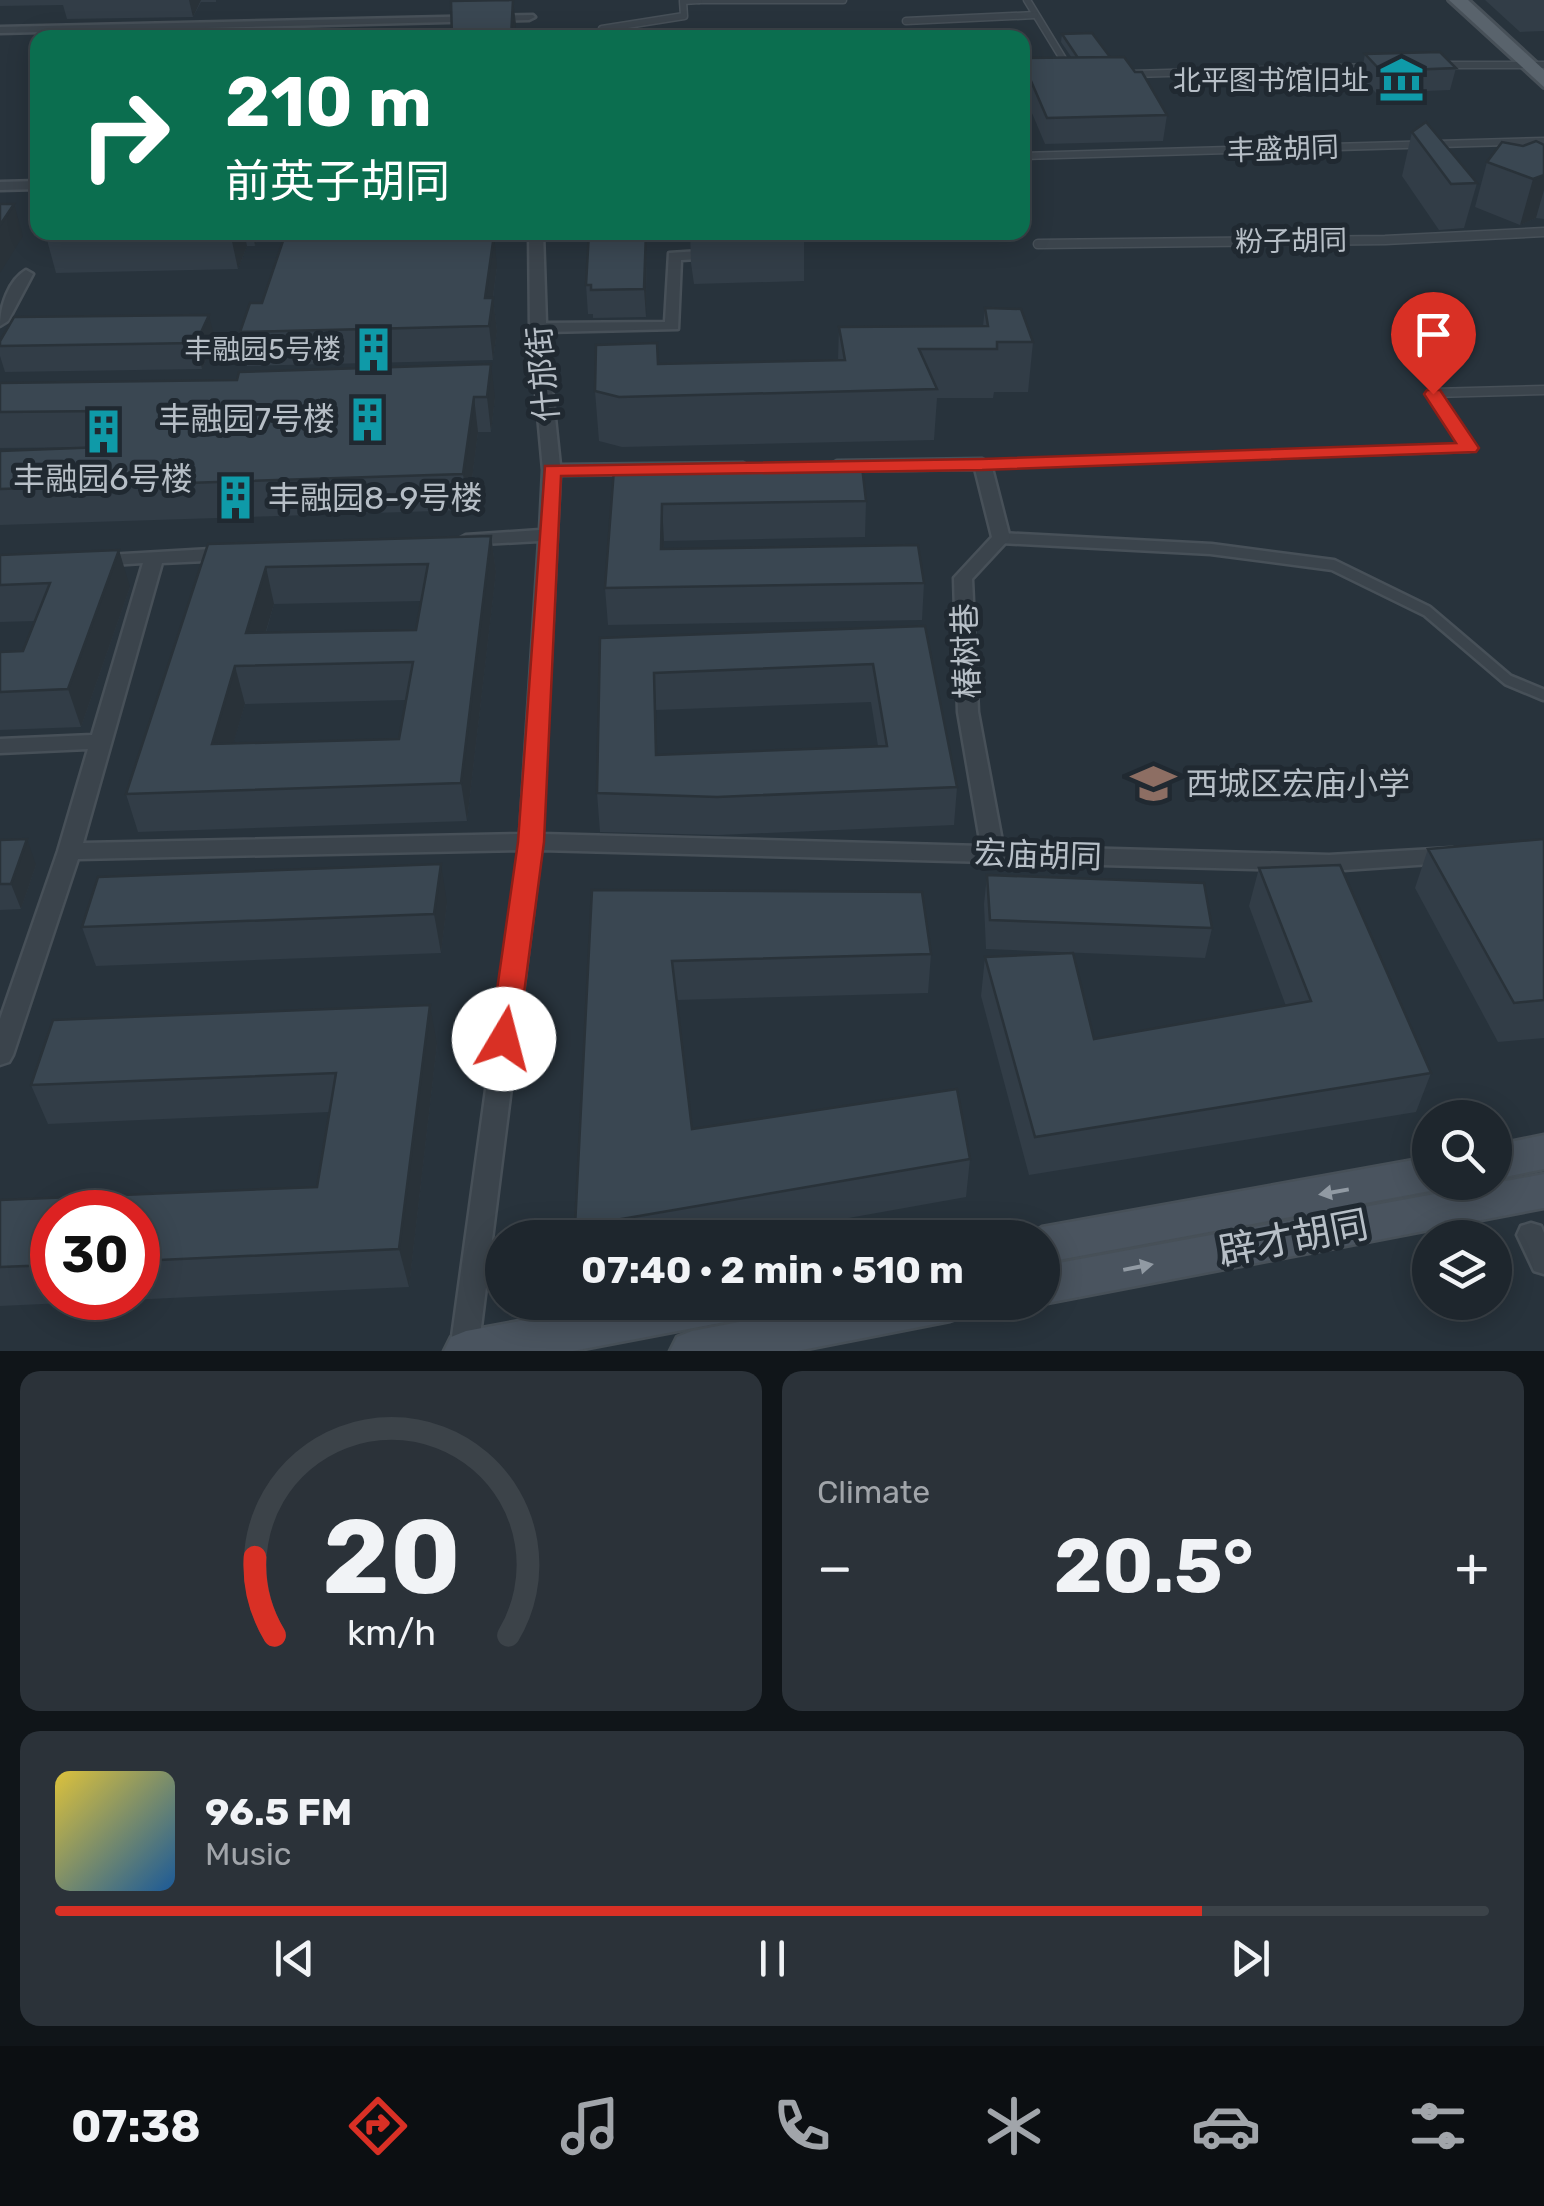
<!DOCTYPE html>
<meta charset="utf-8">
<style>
body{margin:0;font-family:Rubik,"Noto Sans SC",sans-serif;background:#2b3239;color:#f1f3f6;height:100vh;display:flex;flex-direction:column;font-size:38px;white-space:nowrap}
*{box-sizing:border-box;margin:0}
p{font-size:32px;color:#a1a5aa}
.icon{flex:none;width:55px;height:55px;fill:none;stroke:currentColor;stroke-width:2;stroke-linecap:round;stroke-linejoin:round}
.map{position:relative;height:1351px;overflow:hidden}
.side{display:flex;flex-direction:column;gap:20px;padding:20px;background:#101519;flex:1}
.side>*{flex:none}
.guide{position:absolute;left:30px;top:30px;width:1000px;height:210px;border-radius:20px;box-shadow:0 5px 25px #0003,0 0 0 2px #3c4349;background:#0b6e4f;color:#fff;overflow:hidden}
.fabs{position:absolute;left:1412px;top:1100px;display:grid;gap:20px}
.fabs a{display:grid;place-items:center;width:100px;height:100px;border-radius:50%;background:#1e262d;box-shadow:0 5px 25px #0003,0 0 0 2px #3c4349;font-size:50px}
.speed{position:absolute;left:30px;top:1190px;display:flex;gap:20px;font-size:50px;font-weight:700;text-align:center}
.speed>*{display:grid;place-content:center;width:130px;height:130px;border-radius:50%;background:#1e262d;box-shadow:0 5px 25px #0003,0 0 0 2px #3c4349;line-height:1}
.speed .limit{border:15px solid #d22;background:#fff;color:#111}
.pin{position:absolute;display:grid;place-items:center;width:85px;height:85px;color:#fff;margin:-102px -42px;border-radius:50% 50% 50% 0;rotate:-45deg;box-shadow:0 0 10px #0007}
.pin .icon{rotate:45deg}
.me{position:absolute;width:110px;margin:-55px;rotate:8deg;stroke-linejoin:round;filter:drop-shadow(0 0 8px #0008)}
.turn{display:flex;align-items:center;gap:35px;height:210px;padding:0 30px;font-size:45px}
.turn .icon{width:130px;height:130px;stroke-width:2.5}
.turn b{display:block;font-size:70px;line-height:85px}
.big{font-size:75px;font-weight:700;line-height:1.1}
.side .widget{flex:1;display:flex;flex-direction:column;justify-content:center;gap:15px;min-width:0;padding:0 35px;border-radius:20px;background:#2b3239}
.side .dial{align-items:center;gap:0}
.dial svg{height:260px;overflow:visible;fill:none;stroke:#3c4349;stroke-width:7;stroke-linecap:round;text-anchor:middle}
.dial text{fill:#f1f3f6;stroke:none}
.song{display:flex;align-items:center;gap:30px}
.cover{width:120px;height:120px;border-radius:15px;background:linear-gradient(135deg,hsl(50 70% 55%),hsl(210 70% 35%))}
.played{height:10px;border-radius:5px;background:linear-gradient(90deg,#d93025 80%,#3c4349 80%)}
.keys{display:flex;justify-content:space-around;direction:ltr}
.heat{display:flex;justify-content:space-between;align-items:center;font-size:55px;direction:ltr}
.side .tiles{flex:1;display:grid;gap:20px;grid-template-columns:1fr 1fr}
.widget:last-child{grid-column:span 2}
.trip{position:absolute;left:485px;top:1220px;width:575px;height:100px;border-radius:50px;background:#1e262d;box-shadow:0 5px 25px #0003,0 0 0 2px #3c4349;font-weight:700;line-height:100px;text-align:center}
.tabs{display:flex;height:160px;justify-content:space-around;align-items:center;background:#0c0f12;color:#a1a5aa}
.tabs .icon{width:70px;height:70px}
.tabs .current{color:#d93025}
.tabs b{font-size:45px;color:#f1f3f6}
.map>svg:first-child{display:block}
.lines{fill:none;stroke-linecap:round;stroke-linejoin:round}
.lane-far2-casing{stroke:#475058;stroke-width:9}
.lane-far1-casing{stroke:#475058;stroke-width:11}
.lane-casing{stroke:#475058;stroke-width:15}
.street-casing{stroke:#475058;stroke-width:5}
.secondary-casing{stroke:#475058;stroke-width:5}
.primary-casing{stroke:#475058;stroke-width:6}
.lane-far2{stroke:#3b444c;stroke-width:6}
.lane-far1{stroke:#3b444c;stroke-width:8}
.lane{stroke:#3b444c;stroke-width:10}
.street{fill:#3b444c;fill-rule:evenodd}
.secondary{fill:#4a545f;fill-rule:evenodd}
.primary{fill:#59636c;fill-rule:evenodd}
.wall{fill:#323d47;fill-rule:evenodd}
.shaded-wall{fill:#293239}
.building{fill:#3a4752;stroke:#293239;stroke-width:2.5;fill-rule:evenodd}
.oneway{fill:#919aa3}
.route{fill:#d93025;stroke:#8d1f18;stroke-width:2.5}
.labels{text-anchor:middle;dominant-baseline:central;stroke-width:10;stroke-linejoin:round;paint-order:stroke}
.far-poi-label{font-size:28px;fill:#b7bfc7;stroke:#202931;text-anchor:end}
.far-street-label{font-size:28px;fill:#b7bfc7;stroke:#202931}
.street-label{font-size:32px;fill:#b7bfc7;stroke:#202931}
.poi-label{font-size:32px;fill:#b7bfc7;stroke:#202931;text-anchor:start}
.near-street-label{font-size:38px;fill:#b7bfc7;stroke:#202931}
</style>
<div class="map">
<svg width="1544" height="1351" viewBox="0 0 1544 1351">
<rect width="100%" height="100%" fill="#28333c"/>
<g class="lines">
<defs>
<g id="lane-far2">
<path d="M 699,0 L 843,0"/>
<path d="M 1027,0 L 1068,67"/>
<path d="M 906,21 L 1035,15"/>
<path d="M 602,38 L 602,29 L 684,16 L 683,1 L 699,0"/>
<path d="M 1438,65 L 1544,65"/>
<path d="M 1133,74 L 1376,67"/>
<path d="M 1022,156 L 1544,141"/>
</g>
<g id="lane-far1">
<path d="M 1038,244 L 1385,240 L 1544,232"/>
<path d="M 982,464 L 1469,448 L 1433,393 L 1544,390"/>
</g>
<path id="lane" d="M 1001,538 L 1211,549 L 1333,565 L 1427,611 L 1508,680 L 1544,695"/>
<g id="street">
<path d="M 533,15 L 535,17 L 529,20 L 0,33 L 0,27 Z"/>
<path d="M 38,181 L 38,189 L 0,190 L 0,182 Z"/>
<path d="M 529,232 L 543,232 L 546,323 L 665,322 L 669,253 L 716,250 L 723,254 L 716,258 L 681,260 L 678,329 L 546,332 L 560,465 L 743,463 L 752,468 L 743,473 L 560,475 L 542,834 L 981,846 L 958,712 L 954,578 L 992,537 L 975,469 L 837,471 L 828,466 L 837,461 L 982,459 L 991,464 L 1010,538 L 972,579 L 978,712 L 1003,846 L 1329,855 L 1452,848 L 1460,850 L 1463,856 L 1460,862 L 1329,871 L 541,850 L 478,1351 L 450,1351 L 519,850 L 78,859 L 13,1055 L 9,1062 L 0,1065 L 0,1019 L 58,851 L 88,749 L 0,753 L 0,739 L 92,735 L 143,563 L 97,566 L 88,560 L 90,556 L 228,548 L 237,554 L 228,560 L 162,563 L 83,843 L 520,834 L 539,541 L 466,545 L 457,540 L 466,535 L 540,530 L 543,470 L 530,328 Z"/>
<path d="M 26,270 L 33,274 L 8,321 L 0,326 C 0,305 9,280 26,270 Z"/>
<path d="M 1531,1223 L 1541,1226 L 1544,1233 L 1544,1274 L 1534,1271 L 1517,1235 L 1521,1226 Z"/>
</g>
<g id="secondary">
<path d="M 1544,1135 L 1544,1169 L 1495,1179 L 1495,1145 Z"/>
<path d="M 1430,1157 L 1430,1182 L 1446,1182 L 1430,1191 L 1042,1263 L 1042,1238 L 1025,1238 L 1042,1227 Z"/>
<path d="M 1544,1174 L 1544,1208 L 1042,1304 L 1038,1302 L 1042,1302 L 1042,1266 Z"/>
<path d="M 621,1302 L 751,1302 L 745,1316 L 730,1321 L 573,1351 L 444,1351 L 451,1337 L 466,1331 Z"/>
<path d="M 843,1302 L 971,1302 L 965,1316 L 950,1321 L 797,1351 L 670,1351 L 677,1337 L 692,1331 Z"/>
</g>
<path id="primary" d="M 1449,0 L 1468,0 L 1544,70 L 1544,87 Z"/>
</defs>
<use href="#lane-far2" class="lane-far2-casing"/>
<use href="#lane-far1" class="lane-far1-casing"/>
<use href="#lane" class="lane-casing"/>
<use href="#street" class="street-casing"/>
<use href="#secondary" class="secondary-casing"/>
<use href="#primary" class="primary-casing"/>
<use href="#lane-far2" class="lane-far2"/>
<use href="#lane-far1" class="lane-far1"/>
<use href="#lane" class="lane"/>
<use href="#street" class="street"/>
<use href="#secondary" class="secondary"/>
<use href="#primary" class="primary"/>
</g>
<g class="wall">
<path d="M 0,0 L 216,0 L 216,2 L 201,2 L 193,17 L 67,19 L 63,5 L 0,6 Z"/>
<path d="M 1485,0 L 1544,0 L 1544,31 L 1520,32 Z"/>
<path d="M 1062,34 L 1110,57 L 1167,115 L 1163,141 L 1045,144 L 1029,106 L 1022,106 L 1022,58 L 1072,58 L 1061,42 Z"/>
<path d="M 1365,54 L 1456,68 L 1450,90 L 1376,93 L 1361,76 Z"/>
<path d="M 1412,132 L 1477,183 L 1464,228 L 1439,230 L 1402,176 Z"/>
<path d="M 1544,145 L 1544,219 L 1536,218 L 1520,225 L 1475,207 L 1487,162 L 1523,146 Z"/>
<path d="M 52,232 L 261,232 L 255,246 L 247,246 L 238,269 L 56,273 L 47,240 Z"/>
<path d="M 647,232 L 646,317 L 593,318 L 593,314 L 588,314 L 586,285 Z"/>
<path d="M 690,232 L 804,232 L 804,281 L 694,284 L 691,263 Z"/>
<path d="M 487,235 L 497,267 L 493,298 L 497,331 L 493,360 L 247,366 L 240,332 Z"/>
<path d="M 985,308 L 1033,342 L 1028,392 L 994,392 L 993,398 L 937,398 L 934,440 L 622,447 L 599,441 L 595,391 L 657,343 L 658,363 L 838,360 L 839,327 L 983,326 Z"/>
<path d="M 215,340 L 202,369 L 5,372 L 0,356 L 0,341 Z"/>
<path d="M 237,380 L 495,398 L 491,432 L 478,432 L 468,510 L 0,525 L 0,451 L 103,447 L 0,448 L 0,383 Z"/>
<path d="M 614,469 L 866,501 L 865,537 L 664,541 L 664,549 L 924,583 L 922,620 L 608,625 L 605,588 Z"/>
<path d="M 491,536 L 496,572 L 467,821 L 138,832 L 126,794 L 208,544 ZM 421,601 L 416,630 L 266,633 L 274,604 ZM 406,700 L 399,739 L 233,744 L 245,704 Z"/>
<path d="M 0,555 L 130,587 L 81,727 L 0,730 L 0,652 L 23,651 L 35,621 L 0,622 Z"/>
<path d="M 925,626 L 957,787 L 954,825 L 718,835 L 600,832 L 597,793 L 600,638 ZM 871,702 L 878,746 L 657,755 L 656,710 Z"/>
<path d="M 1544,839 L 1544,1038 L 1498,1042 L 1415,888 L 1428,849 Z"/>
<path d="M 0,840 L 36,865 L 21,909 L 0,910 Z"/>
<path d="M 1259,868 L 1431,1073 L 1416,1112 L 1029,1175 L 981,996 L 985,957 L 1094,1039 L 1286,1006 L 1249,906 Z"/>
<path d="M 987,875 L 1212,928 L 1205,958 L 986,949 L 984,904 Z"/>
<path d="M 592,890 L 931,954 L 928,993 L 676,1000 L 692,1129 L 970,1159 L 966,1197 L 737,1238 L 577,1238 L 575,1227 Z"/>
<path d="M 447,903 L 441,953 L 96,966 L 82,927 Z"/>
<path d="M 437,1044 L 409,1287 L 0,1306 L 0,1200 L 317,1187 L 329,1112 L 48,1124 L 31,1085 ZM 52,1212 L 138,1212 L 138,1298 L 52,1298 Z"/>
</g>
<g class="shaded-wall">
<path d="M 189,0 L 201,0 L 193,17 Z"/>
<path d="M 513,0 L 516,24 L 515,38 L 511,38 Z"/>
<path d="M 1544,175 L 1544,190 L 1536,218 L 1520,225 L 1533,179 Z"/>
<path d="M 14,204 L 23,236 L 0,273 L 0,225 Z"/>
<path d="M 232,232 L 244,232 L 247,246 L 238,269 L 231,237 Z"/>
<path d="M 253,232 L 261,232 L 255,246 Z"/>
<path d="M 646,232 L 647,232 L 646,317 L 644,289 Z"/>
<path d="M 494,235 L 497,267 L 489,326 L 485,298 Z"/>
<path d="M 493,298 L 497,331 L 493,360 L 489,326 Z"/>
<path d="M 209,315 L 215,340 L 202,369 L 196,343 Z"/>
<path d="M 491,364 L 495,398 L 491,432 L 487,397 Z"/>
<path d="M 474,397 L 478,432 L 468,510 L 463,474 Z"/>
<path d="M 662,504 L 664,541 L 663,585 L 661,549 Z"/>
<path d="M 491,536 L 496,572 L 467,821 L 461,783 Z"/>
<path d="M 119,550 L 130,587 L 81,727 L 68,689 Z"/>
<path d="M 266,567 L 274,604 L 256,665 L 246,633 Z"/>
<path d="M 235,666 L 245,704 L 222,782 L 212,744 Z"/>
<path d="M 654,673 L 656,710 L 658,794 L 656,755 Z"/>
<path d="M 27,839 L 36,865 L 21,909 L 11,884 Z"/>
<path d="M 441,864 L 447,903 L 441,953 L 434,914 Z"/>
<path d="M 430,1005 L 437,1044 L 409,1287 L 399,1249 Z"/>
</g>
<g class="building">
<path d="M 513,0 L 511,38 L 452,38 L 451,1 Z"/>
<path d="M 973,32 L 977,38 L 870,38 L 869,36 Z"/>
<path d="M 1092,33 L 1110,57 L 1078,58 L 1062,34 Z"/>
<path d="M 1440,52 L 1456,68 L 1381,71 L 1365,54 Z"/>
<path d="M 1124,57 L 1135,72 L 1142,72 L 1167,115 L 1047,118 L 1031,81 L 1022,81 L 1022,58 Z"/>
<path d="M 1426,122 L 1477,183 L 1451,184 L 1412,132 Z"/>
<path d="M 1536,141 L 1544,145 L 1544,175 L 1533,179 L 1487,162 L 1502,142 L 1523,146 Z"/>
<path d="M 0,204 L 14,204 L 0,225 Z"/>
<path d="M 52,232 L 232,232 L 231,237 L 47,240 Z"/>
<path d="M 286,232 L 478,232 L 478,235 L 494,235 L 485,298 L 493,298 L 489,326 L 240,332 L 250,303 L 262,303 Z"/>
<path d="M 589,232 L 646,232 L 644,289 L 591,290 L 591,285 L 586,285 Z"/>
<path d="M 692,232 L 804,232 L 805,235 L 692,238 Z"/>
<path d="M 985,308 L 1021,309 L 1033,342 L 997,342 L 997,349 L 919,349 L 937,389 L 619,397 L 595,391 L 596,345 L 657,343 L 658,364 L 845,360 L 839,327 L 988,326 Z"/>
<path d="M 209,315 L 196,343 L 0,346 L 0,341 L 14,317 Z"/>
<path d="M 491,364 L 487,397 L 474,397 L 463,474 L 0,489 L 0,451 L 103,447 L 103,411 L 0,412 L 0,383 L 237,380 L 239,372 Z"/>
<path d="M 862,466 L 866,501 L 662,504 L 661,549 L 918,545 L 924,583 L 605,588 L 614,469 Z"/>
<path d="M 491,536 L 461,783 L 126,794 L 208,544 ZM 428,564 L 416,630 L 246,633 L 266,567 ZM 413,662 L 399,739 L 212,744 L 235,666 Z"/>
<path d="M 119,550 L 68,689 L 0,692 L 0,652 L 23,651 L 50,583 L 0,585 L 0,555 Z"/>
<path d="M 925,626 L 957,787 L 717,797 L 597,793 L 600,638 ZM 873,664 L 887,746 L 656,755 L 654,673 Z"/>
<path d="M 27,839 L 11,884 L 0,884 L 0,840 Z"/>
<path d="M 1544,839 L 1544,1000 L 1514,1003 L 1428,849 Z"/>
<path d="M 441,864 L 434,914 L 82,927 L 98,877 Z"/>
<path d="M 1340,865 L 1431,1073 L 1035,1137 L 985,957 L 1073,953 L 1094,1039 L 1311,1001 L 1259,868 Z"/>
<path d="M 987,875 L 1204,883 L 1212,928 L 990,920 Z"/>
<path d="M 592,890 L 922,892 L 931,954 L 672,961 L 692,1129 L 957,1089 L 970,1159 L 575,1227 Z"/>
<path d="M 430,1005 L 399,1249 L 138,1261 L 138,1212 L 52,1212 L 52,1265 L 0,1267 L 0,1200 L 317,1187 L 336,1073 L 31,1085 L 53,1020 Z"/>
</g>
<defs><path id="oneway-solid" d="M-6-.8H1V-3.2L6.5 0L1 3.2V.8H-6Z" transform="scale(2.5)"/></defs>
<g class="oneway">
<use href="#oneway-solid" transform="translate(1334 1192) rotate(170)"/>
<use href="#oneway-solid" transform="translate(1138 1267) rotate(-11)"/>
</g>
<path class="route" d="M 1427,390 L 1440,390 L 1479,448 L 1476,452 L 982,470 L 561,476 L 544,842 L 518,1039 L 514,1047 L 494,1047 L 490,1039 L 518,842 L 545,466 L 982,459 L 1456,443 L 1424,394 Z"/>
<defs>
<symbol id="museum-bare" viewBox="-9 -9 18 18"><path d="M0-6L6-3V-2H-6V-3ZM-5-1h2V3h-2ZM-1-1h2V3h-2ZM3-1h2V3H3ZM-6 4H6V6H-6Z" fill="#0f9aa8" stroke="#202931" stroke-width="2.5" paint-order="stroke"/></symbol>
<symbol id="building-bare" viewBox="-9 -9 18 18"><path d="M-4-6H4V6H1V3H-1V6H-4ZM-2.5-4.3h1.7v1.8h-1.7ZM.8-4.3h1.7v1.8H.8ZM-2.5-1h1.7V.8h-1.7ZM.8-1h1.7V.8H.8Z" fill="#0f9aa8" stroke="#202931" stroke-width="2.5" paint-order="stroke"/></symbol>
<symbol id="school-bare" viewBox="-9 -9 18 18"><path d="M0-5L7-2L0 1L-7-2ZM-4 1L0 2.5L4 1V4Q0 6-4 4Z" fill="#8d6e63" stroke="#202931" stroke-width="2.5" paint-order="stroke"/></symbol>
</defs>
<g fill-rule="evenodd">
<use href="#museum-bare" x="1370" y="48" width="63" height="63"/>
<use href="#building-bare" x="342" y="318" width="63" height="63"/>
<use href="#building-bare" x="336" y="388" width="63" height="63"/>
<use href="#building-bare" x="72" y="400" width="63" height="63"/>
<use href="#building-bare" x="204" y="466" width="63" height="63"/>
<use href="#school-bare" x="1122" y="752" width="63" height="63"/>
</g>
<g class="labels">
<g class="far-poi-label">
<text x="1369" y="80">北平图书馆旧址</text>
<text x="341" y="349">丰融园5号楼</text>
</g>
<g class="far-street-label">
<text transform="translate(1283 149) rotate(-2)">丰盛胡同</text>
<text transform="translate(1291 241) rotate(-1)">粉子胡同</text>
</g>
<g class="street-label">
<text transform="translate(543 374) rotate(-95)">什邡街</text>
<text transform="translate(966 651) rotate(-92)">椿树巷</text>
<text transform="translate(1038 855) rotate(2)">宏庙胡同</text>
</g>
<g class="poi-label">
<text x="335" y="419" text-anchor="end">丰融园7号楼</text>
<text x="103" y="479" text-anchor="middle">丰融园6号楼</text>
<text x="268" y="498">丰融园8-9号楼</text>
<text x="1186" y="784">西城区宏庙小学</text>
</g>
<g class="near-street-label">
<text transform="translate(1293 1238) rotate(-11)">辟才胡同</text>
</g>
</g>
</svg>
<div class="fabs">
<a><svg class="icon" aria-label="search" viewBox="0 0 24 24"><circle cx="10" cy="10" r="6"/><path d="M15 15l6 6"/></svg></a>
<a><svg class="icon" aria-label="layers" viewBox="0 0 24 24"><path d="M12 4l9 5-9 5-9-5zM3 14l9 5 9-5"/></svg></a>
</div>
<div class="speed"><div class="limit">30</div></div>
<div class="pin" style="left:1433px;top:394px;background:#d93025"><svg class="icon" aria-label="arrive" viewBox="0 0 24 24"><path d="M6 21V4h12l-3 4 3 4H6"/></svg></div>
<svg class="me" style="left:504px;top:1039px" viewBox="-20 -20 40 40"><circle r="19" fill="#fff"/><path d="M0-13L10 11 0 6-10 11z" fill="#d93025"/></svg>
<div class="trip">07:40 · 2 min · 510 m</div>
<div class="guide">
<div class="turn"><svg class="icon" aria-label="right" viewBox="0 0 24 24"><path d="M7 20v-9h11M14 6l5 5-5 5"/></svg><div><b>210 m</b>前英子胡同</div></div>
</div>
</div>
<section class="side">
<div class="tiles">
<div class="widget dial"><svg viewBox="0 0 100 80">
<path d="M14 69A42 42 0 1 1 86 69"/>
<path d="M14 69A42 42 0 0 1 8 45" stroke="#d93025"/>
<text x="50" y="56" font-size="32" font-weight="700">20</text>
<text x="50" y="72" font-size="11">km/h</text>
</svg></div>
<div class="widget"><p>Climate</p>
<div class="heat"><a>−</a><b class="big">20.5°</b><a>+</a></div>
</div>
<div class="widget">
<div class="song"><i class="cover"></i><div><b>96.5 FM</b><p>Music</p></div></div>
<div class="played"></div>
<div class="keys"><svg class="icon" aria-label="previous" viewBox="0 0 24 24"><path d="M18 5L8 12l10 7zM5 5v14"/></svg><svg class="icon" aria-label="pause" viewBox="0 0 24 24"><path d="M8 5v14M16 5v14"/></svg><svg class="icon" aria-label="next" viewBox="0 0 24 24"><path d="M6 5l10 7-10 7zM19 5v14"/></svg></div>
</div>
</div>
</section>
<nav class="tabs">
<b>07:38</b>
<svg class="icon current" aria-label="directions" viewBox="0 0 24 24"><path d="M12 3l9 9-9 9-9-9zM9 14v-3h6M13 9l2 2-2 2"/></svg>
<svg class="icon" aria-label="music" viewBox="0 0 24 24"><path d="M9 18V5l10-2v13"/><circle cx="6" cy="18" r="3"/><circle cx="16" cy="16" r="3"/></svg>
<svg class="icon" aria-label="phone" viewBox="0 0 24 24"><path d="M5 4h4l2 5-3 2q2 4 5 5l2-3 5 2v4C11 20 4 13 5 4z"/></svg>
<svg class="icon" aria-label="climate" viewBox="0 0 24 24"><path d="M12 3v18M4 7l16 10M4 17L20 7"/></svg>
<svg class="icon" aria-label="car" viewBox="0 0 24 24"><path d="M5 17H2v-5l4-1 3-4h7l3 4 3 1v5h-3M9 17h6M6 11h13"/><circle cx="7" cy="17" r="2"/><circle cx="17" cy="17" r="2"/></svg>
<svg class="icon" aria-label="filters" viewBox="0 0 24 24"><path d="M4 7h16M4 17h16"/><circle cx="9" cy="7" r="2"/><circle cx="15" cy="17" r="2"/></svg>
</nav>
